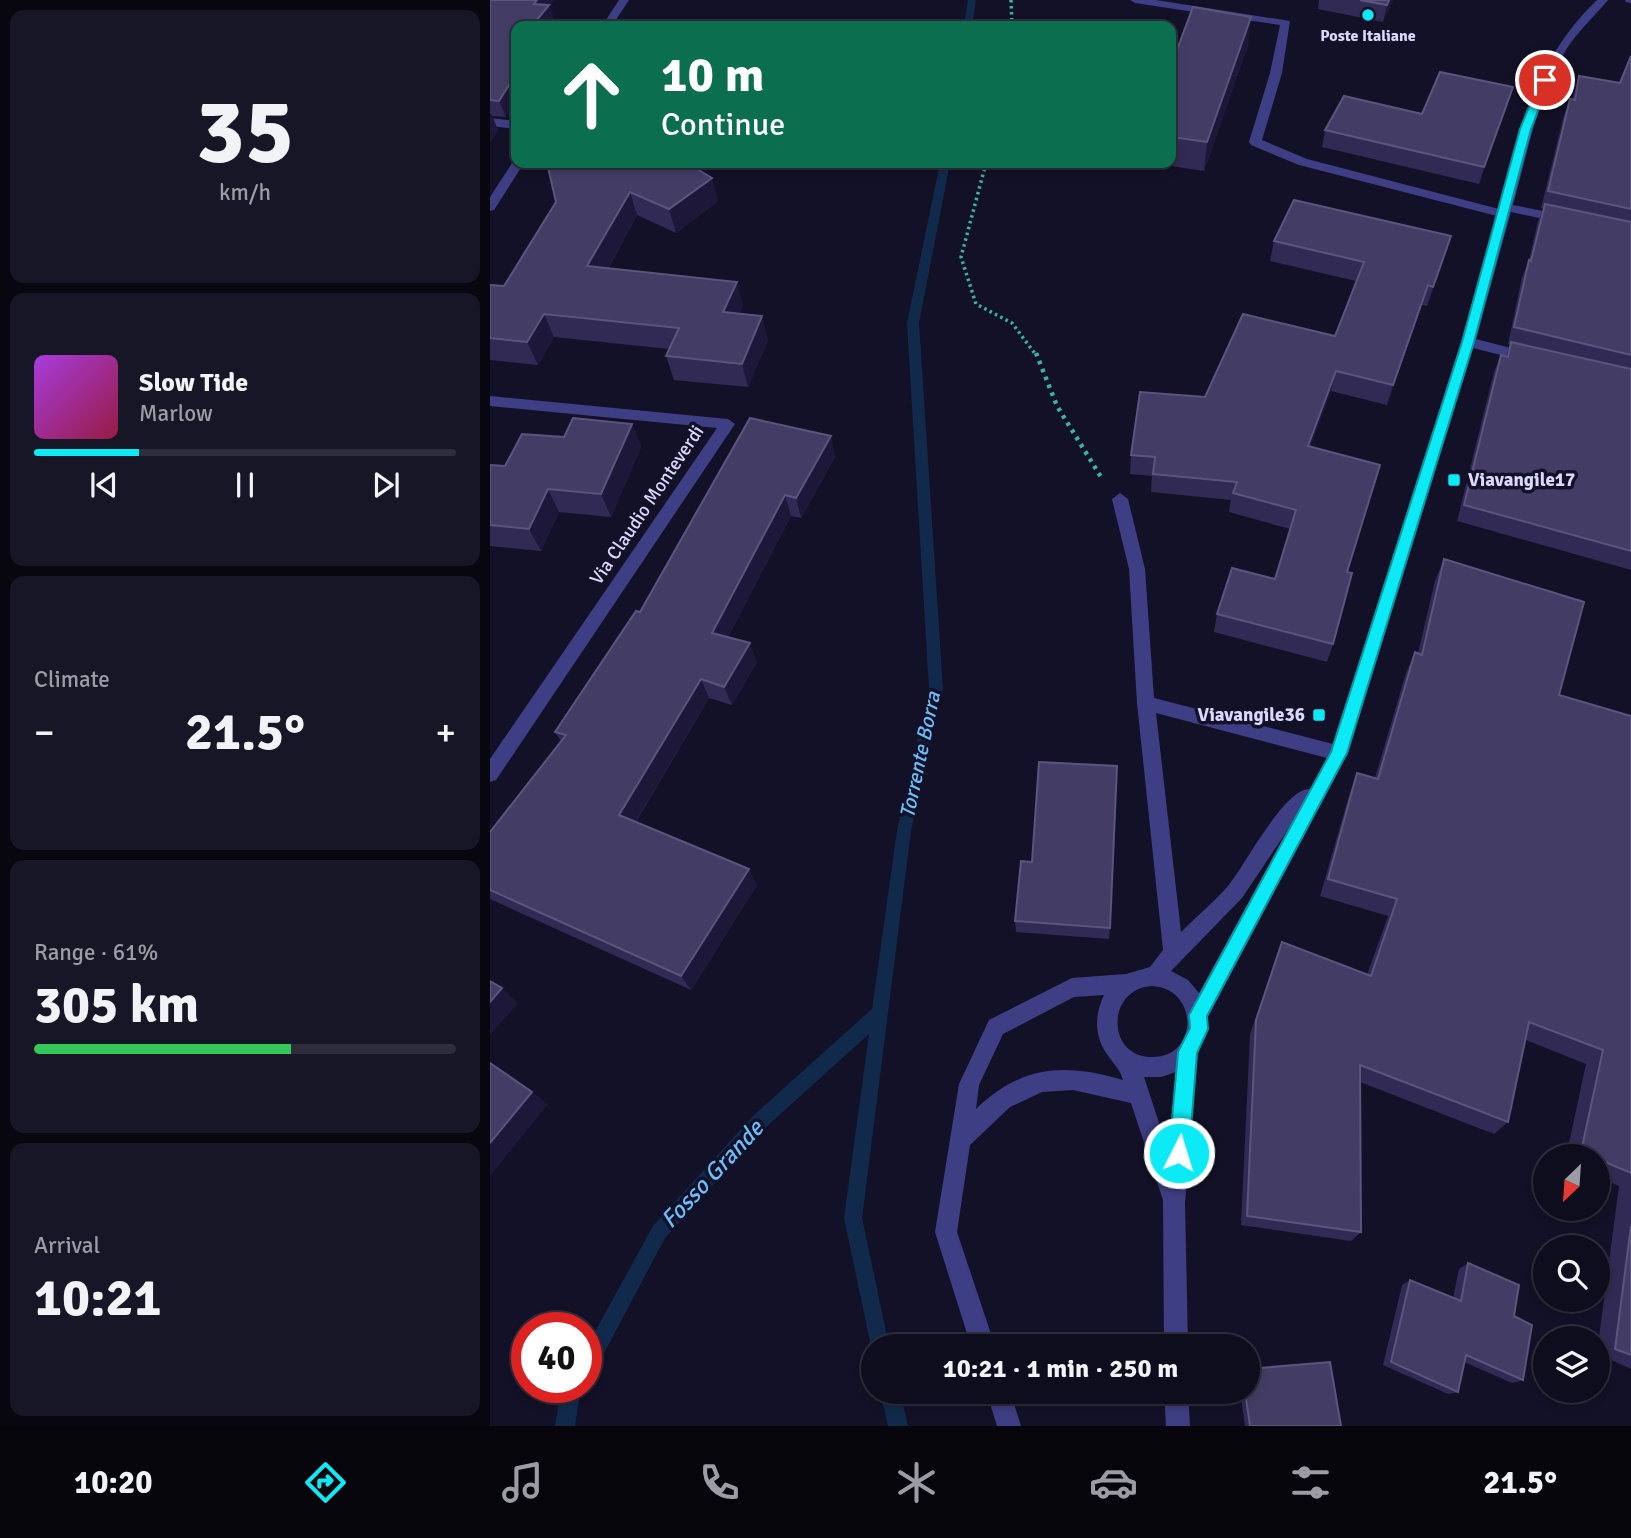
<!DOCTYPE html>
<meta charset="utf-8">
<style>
body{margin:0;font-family:Signika,sans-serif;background:#171626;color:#f1f3f6;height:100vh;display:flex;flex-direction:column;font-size:26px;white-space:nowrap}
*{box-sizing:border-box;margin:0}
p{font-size:23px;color:#9b9ca4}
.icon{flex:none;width:38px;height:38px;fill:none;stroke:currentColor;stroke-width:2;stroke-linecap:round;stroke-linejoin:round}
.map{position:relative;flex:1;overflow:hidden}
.sheet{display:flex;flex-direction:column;gap:10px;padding:10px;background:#080710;width:490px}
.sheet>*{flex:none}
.hud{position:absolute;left:21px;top:21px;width:665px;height:147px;border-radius:14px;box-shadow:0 4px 10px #0003,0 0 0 2px #2e2d3b;background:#0b6e4f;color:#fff;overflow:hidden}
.needle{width:46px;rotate:205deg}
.fabs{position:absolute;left:1043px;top:1144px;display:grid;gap:14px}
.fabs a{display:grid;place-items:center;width:77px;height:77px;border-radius:50%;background:#0e0d1d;box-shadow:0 4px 10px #0003,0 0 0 2px #2e2d3b;font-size:35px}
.speed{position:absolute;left:21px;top:1312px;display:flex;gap:14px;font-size:35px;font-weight:700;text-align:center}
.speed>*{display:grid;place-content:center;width:91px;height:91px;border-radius:50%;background:#0e0d1d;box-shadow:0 4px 10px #0003,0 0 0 2px #2e2d3b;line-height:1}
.speed .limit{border:10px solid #d22;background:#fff;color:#111}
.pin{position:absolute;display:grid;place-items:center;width:60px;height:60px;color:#fff;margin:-30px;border:4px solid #fff;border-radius:50%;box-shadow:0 2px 7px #0007}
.me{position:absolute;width:77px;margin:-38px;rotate:5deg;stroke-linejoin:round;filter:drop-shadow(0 0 5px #0008)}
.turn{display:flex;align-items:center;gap:24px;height:147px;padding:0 35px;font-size:32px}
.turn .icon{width:91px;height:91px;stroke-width:2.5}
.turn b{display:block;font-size:49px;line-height:60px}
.big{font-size:52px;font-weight:800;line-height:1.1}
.sheet .tile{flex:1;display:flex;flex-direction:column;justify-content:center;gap:10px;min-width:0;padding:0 24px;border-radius:14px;background:#171626}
.sheet .dial{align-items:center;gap:0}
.dial b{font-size:91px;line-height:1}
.song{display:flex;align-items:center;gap:21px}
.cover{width:84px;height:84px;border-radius:10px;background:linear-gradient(135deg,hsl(280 70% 55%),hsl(340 70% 35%))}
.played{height:7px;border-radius:4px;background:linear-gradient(90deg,#0ceaf6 25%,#2e2d3b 25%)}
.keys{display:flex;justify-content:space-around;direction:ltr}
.heat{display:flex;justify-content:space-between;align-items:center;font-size:38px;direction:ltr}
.charge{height:10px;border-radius:5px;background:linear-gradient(90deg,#34c759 61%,#2e2d3b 0)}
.trip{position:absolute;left:371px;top:1334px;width:399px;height:70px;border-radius:35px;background:#0e0d1d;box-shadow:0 4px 10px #0003,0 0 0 2px #2e2d3b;font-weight:800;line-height:70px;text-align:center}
.dock{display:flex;height:112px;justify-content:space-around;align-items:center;background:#06050c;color:#9b9ca4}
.dock .icon{width:49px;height:49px}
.dock .selected{color:#0ceaf6}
.dock b{font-size:32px;color:#f1f3f6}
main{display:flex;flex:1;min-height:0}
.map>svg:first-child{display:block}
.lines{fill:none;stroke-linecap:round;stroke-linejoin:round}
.stream{fill:#112a4b;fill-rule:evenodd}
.path-far1{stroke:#35b5a7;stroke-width:3.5;stroke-dasharray:2.5 3.5;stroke-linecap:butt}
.path{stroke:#35b5a7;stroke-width:4.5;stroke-dasharray:3.5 5;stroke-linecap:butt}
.minor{fill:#3e3e84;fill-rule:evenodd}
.wall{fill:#312a54}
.shaded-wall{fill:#1d183a}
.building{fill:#433d66;stroke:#5b557e;stroke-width:2}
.route{fill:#0ceaf6;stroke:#0898a0;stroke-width:2}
.poi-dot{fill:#0ceaf6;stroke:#131127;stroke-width:2.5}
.labels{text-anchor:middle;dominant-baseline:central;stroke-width:7;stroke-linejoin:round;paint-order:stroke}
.far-poi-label{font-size:16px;font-weight:bold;fill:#dbd8fe;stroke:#131127}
.poi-label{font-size:19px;font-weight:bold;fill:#dbd8fe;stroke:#131127;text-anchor:start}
.street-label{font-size:19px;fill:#dbd8fe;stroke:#131127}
.water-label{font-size:21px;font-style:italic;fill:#6abef9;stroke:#131127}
.near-water-label{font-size:24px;font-style:italic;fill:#6abef9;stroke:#131127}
</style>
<main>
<section class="sheet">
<div class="tile dial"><b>35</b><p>km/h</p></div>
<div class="tile">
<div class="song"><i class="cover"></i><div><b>Slow Tide</b><p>Marlow</p></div></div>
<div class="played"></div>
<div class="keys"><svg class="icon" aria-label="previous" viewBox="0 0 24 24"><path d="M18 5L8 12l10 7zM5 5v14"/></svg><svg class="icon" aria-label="pause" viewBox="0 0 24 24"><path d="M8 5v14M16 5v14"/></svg><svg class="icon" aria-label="next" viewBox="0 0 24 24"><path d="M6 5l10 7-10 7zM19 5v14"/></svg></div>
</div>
<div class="tile"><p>Climate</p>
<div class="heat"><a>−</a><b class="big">21.5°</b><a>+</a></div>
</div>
<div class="tile"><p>Range · 61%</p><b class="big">305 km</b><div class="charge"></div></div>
<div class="tile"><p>Arrival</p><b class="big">10:21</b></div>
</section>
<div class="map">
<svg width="1141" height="1426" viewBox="0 0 1141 1426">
<rect width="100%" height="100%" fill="#131127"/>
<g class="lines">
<g class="stream">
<path d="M 478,0 L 486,0 L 482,26 L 474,26 Z"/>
<path d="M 450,163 L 460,163 L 429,323 L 453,689 L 421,831 L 372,1218 L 399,1346 L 383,1346 L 383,1352 L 381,1346 L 354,1218 L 379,1034 L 276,1127 L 175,1238 L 103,1374 L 96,1376 L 96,1348 L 163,1226 L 264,1115 L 382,1009 L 407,831 L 439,689 L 417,323 Z"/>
<path d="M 75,1388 L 95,1388 L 89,1399 L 85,1426 L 65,1426 L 70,1397 Z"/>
<path d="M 390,1391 L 410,1391 L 418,1426 L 398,1426 Z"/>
</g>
<g class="path-far1">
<path d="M 521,0 L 522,26"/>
<path d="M 496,163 L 471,257 L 486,304 L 522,323 L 546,355"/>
</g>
<path class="path" d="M 546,353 L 567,406 L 611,477"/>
<g class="minor">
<path d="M 129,0 L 139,0 L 122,26 L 112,26 Z"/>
<path d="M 640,0 L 666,0 L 800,21 L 792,73 L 772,140 L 817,159 L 1009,209 C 1032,129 1044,60 1107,0 L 1118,0 C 1104,17 1088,31 1076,50 C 1047,97 1038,152 1023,205 L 1078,216 L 1079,219 L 1073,223 L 1021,212 L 986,339 L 1044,354 L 1046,357 L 1039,362 L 983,348 L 858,753 L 718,1017 L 716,1035 L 708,1053 L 695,1203 L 698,1346 L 674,1346 L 673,1200 L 641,1103 L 583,1090 L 552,1092 L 520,1107 L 480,1145 L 467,1232 L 505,1346 L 481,1346 L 445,1232 L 469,1084 L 499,1020 L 582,978 L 636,974 L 660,967 L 673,950 L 647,703 L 639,569 L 622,499 L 630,493 L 638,499 L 655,569 L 664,698 L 843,744 L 971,342 L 1007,216 L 809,165 L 761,145 L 759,142 L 780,73 L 790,25 L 645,3 ZM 666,713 L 837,758 L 820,789 C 795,787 754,867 738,886 C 723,903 706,917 691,932 ZM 799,828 L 709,993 L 698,980 L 681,971 L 752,898 ZM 662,986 C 710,989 708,1058 662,1057 C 616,1057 616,989 662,986 ZM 614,995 C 604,1016 604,1038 619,1057 C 625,1066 630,1069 633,1080 C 574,1063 532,1065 486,1109 L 489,1085 L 513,1034 L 584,997 ZM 686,1072 L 678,1150 L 654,1077 L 671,1077 Z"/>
<path d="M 1135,0 L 1141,0 L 1141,3 L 1136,2 Z"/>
<path d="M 0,118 L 26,121 L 26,129 L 0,126 Z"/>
<path d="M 24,160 L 34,163 L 4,210 L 0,211 L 0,197 Z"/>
<path d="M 0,396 L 238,419 L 245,424 L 6,780 L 0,782 L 0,759 L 227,428 L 0,406 Z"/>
<path d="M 496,1391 L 520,1391 L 531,1426 L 507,1426 Z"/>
<path d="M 674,1391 L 698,1391 L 700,1426 L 676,1426 Z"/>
</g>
</g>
<g class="wall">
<path d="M 0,0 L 60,7 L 64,21 L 61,26 L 26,26 L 16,117 L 2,116 L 8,130 L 0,142 Z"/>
<path d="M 829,0 L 903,0 L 893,22 L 828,9 Z"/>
<path d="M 758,45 L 714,171 L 661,163 L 681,163 L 681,66 Z"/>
<path d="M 1141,56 L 1141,570 L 967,521 L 1004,372 L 1011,355 L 1016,356 L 1020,344 L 1018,344 L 1032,277 L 1039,260 L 1048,221 L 1053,209 L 1051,208 L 1074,115 L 1080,99 L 1082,99 L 1089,76 L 1130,83 Z"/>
<path d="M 1018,104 L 989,184 L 832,147 L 835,130 L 932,114 Z"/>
<path d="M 57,163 L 228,201 L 186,233 L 147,215 L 118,269 L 253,305 L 249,314 L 278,340 L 258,387 L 184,380 L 176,356 L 179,349 L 64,337 L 48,365 L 0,360 L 0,285 L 14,286 L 66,202 Z"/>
<path d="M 784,241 L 955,256 L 937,306 L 932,305 L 897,405 L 841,391 L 820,447 L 857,572 L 843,644 L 837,662 L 724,632 L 727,614 L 785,579 L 800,529 L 739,512 L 741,500 L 661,492 L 662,476 L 640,474 L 641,455 L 715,397 L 845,336 L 866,281 L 780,261 Z"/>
<path d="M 260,418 L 345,457 L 311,518 L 301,516 L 238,637 L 267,662 L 242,705 L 219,698 L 146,822 L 267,885 L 201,990 L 0,899 L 0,832 L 71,741 L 65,732 L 150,612 Z"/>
<path d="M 142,424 L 151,447 L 121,517 L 69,512 L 51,551 L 0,546 L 0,465 L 15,466 L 74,437 Z"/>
<path d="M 954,559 L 1069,695 L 1141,716 L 1141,1369 L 1108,1354 L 1108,1345 L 1129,1186 L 1108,1177 L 1108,1157 L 1076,1157 L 1096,1064 L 1036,1040 L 1018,1122 L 1004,1134 L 870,1082 L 871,1232 L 861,1241 L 751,1225 L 760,1034 L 792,942 L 877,975 L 898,916 L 830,896 L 860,792 L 867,773 L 885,778 L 916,673 L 925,652 L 928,653 L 945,581 Z"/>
<path d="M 542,862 L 620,928 L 619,939 L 526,932 L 525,921 Z"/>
<path d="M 978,1263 L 1024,1316 L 1033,1380 L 1022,1383 L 974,1362 L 968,1392 L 958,1394 L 893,1365 L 912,1285 L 920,1280 L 963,1298 L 969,1269 Z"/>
<path d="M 750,1391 L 758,1391 L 851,1426 L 755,1426 Z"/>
</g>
<g class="shaded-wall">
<path d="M 47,0 L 65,0 L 60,7 L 64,21 L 61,26 L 42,26 L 44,4 Z"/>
<path d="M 899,0 L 903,0 L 893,22 L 897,5 Z"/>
<path d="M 761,17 L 758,45 L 714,171 L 717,142 Z"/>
<path d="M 26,74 L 26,100 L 16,117 L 9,101 Z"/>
<path d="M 1023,87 L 1018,104 L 989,184 L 994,167 Z"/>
<path d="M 1,113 L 8,130 L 0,142 L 0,115 Z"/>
<path d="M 222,178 L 228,201 L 186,233 L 179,209 Z"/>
<path d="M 140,192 L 147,215 L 106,290 L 97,266 Z"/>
<path d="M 961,236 L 955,256 L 937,306 L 943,287 Z"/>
<path d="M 247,282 L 253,305 L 240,336 L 233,312 Z"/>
<path d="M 938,285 L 932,305 L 897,405 L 903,385 Z"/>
<path d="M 54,314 L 64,337 L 48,365 L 37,342 Z"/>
<path d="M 272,316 L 278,340 L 258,387 L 252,364 Z"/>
<path d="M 846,371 L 841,391 L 813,465 L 818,446 Z"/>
<path d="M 142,424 L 151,447 L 121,517 L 111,494 Z"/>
<path d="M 341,436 L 345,457 L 311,518 L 306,498 Z"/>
<path d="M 58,489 L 69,512 L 51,551 L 39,529 Z"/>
<path d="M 295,495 L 301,516 L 230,652 L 222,633 Z"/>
<path d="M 260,643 L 267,662 L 242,705 L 234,687 Z"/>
<path d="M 211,679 L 219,698 L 140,831 L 129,815 Z"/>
<path d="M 259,869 L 267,885 L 201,990 L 191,976 Z"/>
<path d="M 12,988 L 28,1003 L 0,1035 L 0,1002 Z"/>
<path d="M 42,1092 L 58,1104 L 0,1176 L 0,1143 Z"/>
</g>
<g class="building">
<path d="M 0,0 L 47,0 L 44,4 L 59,5 L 42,26 L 26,26 L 26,74 L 9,101 L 0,100 Z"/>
<path d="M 870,0 L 899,0 L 897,5 Z"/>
<path d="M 703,7 L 761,17 L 717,142 L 681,137 L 681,66 Z"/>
<path d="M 1141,56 L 1141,209 L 1058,191 L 1080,99 L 1085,100 L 1089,76 L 1130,83 Z"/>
<path d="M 950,72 L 1023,87 L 994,167 L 835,130 L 854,96 L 932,114 Z"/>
<path d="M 57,163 L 197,163 L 222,178 L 179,209 L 140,192 L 97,266 L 247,282 L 233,312 L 272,316 L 252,364 L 176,356 L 189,328 L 54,314 L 37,342 L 0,338 L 0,285 L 14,286 L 66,202 Z"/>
<path d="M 804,200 L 961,236 L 943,287 L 938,285 L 903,385 L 846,371 L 818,446 L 890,465 L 857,572 L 862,573 L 843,644 L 727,614 L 742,568 L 785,579 L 806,510 L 743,493 L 747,482 L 663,474 L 665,457 L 641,455 L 650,392 L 715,397 L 753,314 L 845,336 L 874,262 L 784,241 Z"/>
<path d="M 1055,204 L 1141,222 L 1141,355 L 1024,327 L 1039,260 L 1041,261 Z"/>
<path d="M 1021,342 L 1141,369 L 1141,551 L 974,505 L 1011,355 L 1018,357 Z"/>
<path d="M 83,418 L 142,424 L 111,494 L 58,489 L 39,529 L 0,525 L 0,465 L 15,466 L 32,434 L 74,437 Z"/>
<path d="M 260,418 L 341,436 L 306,498 L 295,495 L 222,633 L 260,643 L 234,687 L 211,679 L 129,815 L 259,869 L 191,976 L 0,890 L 0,832 L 76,735 L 65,732 L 146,611 L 150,612 Z"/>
<path d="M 954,559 L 1094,602 L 1069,695 L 1141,716 L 1141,1173 L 1108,1159 L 1108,1157 L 1103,1157 L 1091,1152 L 1113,1050 L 1039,1022 L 1018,1122 L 870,1065 L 871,1232 L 757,1216 L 766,1020 L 792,942 L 881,976 L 907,899 L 838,879 L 867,773 L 888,779 L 925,652 L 932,655 Z"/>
<path d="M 549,762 L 627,766 L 620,928 L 525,921 L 531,861 L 542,862 Z"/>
<path d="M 0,981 L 12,988 L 0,1002 Z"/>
<path d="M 0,1063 L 42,1092 L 0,1143 Z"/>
<path d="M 1141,1226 L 1141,1355 L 1125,1349 Z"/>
<path d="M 978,1263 L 1029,1285 L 1024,1316 L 1042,1325 L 1033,1380 L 976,1355 L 968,1392 L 901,1362 L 920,1280 L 971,1301 Z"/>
<path d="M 840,1362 L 851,1426 L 760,1426 L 755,1391 L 758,1391 L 758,1369 Z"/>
</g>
<path class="route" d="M 1055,77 L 1060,80 L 1041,129 L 984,342 L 857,753 L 717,1016 L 718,1029 L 707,1053 L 699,1153 L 696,1160 L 689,1163 L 682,1160 L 679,1153 L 688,1052 L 700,1028 L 699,1015 L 841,752 L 972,342 L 1030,129 L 1050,80 Z"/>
<g class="poi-dot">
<circle cx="878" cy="15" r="7"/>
<rect x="957" y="473" width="14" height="14" rx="3.5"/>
<rect x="822" y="708" width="14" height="14" rx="3.5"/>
</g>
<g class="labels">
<g class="far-poi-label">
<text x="878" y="36">Poste Italiane</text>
</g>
<g class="poi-label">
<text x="978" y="480">Viavangile17</text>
<text x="815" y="715" text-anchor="end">Viavangile36</text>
</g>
<g class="street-label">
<text transform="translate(157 505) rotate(-56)">Via Claudio Monteverdi</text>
</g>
<g class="water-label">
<text transform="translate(430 755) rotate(-78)">Torrente Borra</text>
</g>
<g class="near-water-label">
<text transform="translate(222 1174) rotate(-47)">Fosso Grande</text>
</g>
</g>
</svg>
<div class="fabs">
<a><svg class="needle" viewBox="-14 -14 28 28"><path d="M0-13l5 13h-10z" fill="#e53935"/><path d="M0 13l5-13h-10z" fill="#9b9ca4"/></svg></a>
<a><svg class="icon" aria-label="search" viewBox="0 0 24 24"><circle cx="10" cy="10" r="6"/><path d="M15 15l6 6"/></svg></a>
<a><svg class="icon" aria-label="layers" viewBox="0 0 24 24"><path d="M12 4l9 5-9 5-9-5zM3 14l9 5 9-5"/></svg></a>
</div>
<div class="speed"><div class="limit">40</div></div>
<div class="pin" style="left:1055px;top:80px;background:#d93025"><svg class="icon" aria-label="arrive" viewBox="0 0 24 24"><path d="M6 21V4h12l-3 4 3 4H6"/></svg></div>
<svg class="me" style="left:689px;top:1153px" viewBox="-20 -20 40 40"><circle r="17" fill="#0ceaf6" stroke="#fff" stroke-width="3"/><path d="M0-11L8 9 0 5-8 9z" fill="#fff"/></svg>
<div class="trip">10:21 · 1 min · 250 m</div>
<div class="hud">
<div class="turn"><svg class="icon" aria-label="ahead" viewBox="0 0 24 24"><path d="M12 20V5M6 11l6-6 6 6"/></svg><div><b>10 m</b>Continue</div></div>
</div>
</div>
</main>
<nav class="dock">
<b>10:20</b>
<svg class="icon selected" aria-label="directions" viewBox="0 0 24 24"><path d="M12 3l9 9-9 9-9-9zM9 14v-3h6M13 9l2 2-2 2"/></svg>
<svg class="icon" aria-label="music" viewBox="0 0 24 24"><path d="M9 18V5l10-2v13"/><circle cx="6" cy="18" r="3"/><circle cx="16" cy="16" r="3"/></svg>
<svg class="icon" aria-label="phone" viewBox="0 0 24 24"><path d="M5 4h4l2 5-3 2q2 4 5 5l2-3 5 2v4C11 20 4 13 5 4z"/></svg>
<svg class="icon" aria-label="climate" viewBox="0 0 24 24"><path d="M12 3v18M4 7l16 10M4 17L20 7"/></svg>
<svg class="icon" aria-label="car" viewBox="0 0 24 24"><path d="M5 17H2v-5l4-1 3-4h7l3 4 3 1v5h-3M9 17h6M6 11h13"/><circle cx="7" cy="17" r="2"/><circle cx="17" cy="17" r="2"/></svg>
<svg class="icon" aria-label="filters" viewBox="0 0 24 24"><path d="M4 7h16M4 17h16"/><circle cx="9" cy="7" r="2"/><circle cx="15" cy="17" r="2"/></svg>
<b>21.5°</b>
</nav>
